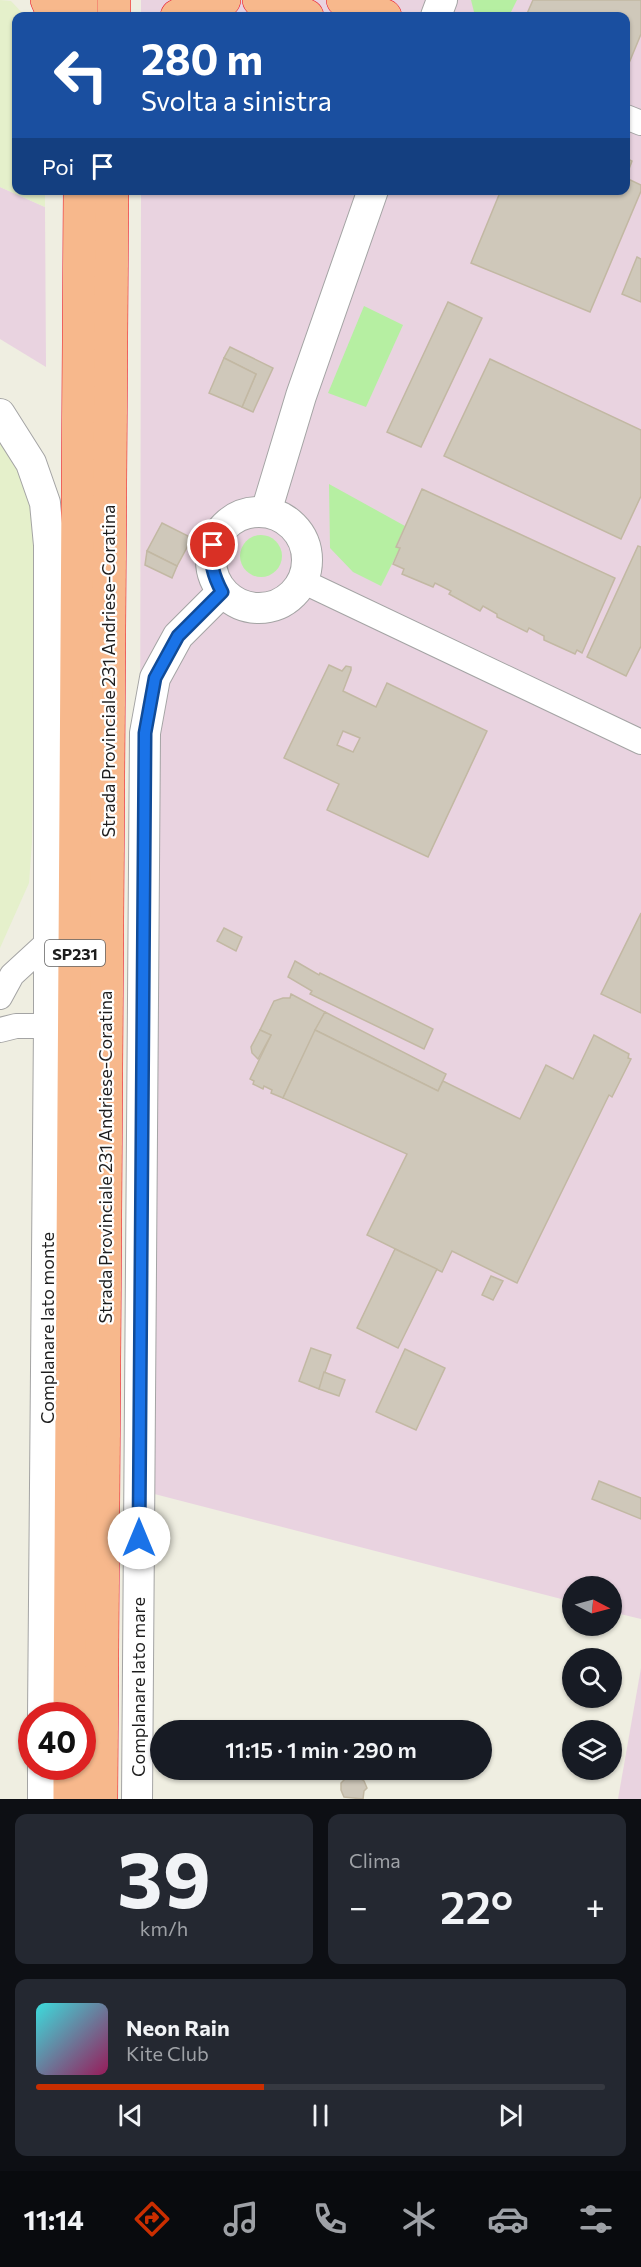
<!DOCTYPE html>
<html lang="it">
<meta charset="utf-8">
<style>
body{margin:0;font-family:Commissioner,sans-serif;background:#242831;color:#f1f3f6;height:100vh;display:flex;flex-direction:column;font-size:22px;white-space:nowrap}
*{box-sizing:border-box;margin:0}
p{font-size:20px;color:#9ea1a6}
.icon{flex:none;width:33px;height:33px;fill:none;stroke:currentColor;stroke-width:2;stroke-linecap:round;stroke-linejoin:round}
.map{position:relative;height:1799px;overflow:hidden}
.side{display:flex;flex-direction:column;gap:15px;padding:15px;background:#0d0f14;flex:1}
.side>*{flex:none}
.banner{position:absolute;left:12px;top:12px;width:618px;height:183px;border-radius:12px;box-shadow:0 2px 4px #0004;background:#1a4fa0;color:#fff;overflow:hidden}
.needle{width:39px;rotate:96deg}
.controls{position:absolute;left:562px;top:1576px;display:grid;gap:12px}
.controls a{display:grid;place-items:center;width:60px;height:60px;border-radius:50%;background:#171b24;box-shadow:0 2px 4px #0004;font-size:30px}
.speed{position:absolute;left:18px;top:1702px;display:flex;gap:12px;font-size:30px;font-weight:700;text-align:center}
.speed>*{display:grid;place-content:center;width:78px;height:78px;border-radius:50%;background:#171b24;box-shadow:0 2px 4px #0004;line-height:1}
.speed .limit{border:9px solid #d22;background:#fff;color:#111}
.pin{position:absolute;display:grid;place-items:center;width:51px;height:51px;color:#fff;margin:-26px;border:3px solid #fff;border-radius:50%;box-shadow:0 2px 6px #0007}
.me{position:absolute;width:66px;margin:-33px;rotate:0deg;stroke-linejoin:round;filter:drop-shadow(0 0 4px #0008)}
.turn{display:flex;align-items:center;gap:21px;height:126px;padding:0 30px;font-size:27px}
.turn .icon{width:78px;height:78px;stroke-width:2.5}
.turn b{display:block;font-size:42px;line-height:51px}
.then{display:flex;align-items:center;height:57px;padding:0 30px;background:#0003;gap:12px;font-size:22px}
.big{font-size:45px;font-weight:600;line-height:1.1}
.side .card{flex:1;display:flex;flex-direction:column;justify-content:center;gap:9px;min-width:0;padding:0 21px;border-radius:12px;background:#242831}
.side .dial{align-items:center;gap:0}
.dial b{font-size:78px;line-height:1}
.song{display:flex;align-items:center;gap:18px}
.cover{width:72px;height:72px;border-radius:9px;background:linear-gradient(135deg,hsl(180 70% 55%),hsl(330 70% 35%))}
.played{height:6px;border-radius:3px;background:linear-gradient(90deg,#ca2e00 40%,#363941 40%)}
.keys{display:flex;justify-content:space-around;direction:ltr}
.heat{display:flex;justify-content:space-between;align-items:center;font-size:33px;direction:ltr}
.side .tiles{flex:1;display:grid;gap:15px;grid-template-columns:1fr 1fr}
.card:last-child{grid-column:span 2}
.trip{position:absolute;left:150px;top:1720px;width:342px;height:60px;border-radius:30px;background:#171b24;box-shadow:0 2px 4px #0004;font-weight:600;line-height:60px;text-align:center}
.tab-bar{display:flex;height:96px;justify-content:space-around;align-items:center;background:#090b0e;color:#9ea1a6}
.tab-bar .icon{width:42px;height:42px}
.tab-bar .selected{color:#ca2e00}
.tab-bar b{font-size:27px;color:#f1f3f6}
.map>svg:first-child{display:block}
.industrial{fill:#e9d3e0}
.farmland{fill:#e5f0cb}
.grass{fill:#b6efa2}
.building{fill:#cfc8ba;stroke:#c2b8a3;stroke-width:1.5;fill-rule:evenodd}
.lines{fill:none;stroke-linecap:round;stroke-linejoin:round}
.minor-casing{stroke:#a4a4a4;stroke-width:26}
.tertiary-casing{stroke:#a4a4a4;stroke-width:32}
.trunk-casing{stroke:#e8132c;stroke-width:34}
.minor{stroke:#fff;stroke-width:24}
.tertiary{stroke:#fff;stroke-width:30}
.trunk{stroke:#f7b88c;stroke-width:33}
.route-casing{stroke:#114b97;stroke-width:15}
.route{stroke:#1a73e8;stroke-width:10}
.labels{text-anchor:middle;dominant-baseline:central;stroke-width:4.5;stroke-linejoin:round;paint-order:stroke}
.shield{fill:#fff;stroke:#616161;stroke-width:1.5}
.shield-label{font-size:16px;font-weight:bold;fill:#1d1d1d}
.street-label{font-size:18px;fill:#1d1d1d;stroke:#fff}
</style>
<div class="map">
<svg width="641" height="1799" viewBox="0 0 641 1799">
<rect width="100%" height="100%" fill="#efeee1"/>
<g class="industrial">
<path d="M 141,0 L 641,0 L 641,1619 L 612,1612 L 612,1587 L 573,1587 L 573,1602 L 139,1490 L 141,191 L 626,190 L 626,16 L 141,16 Z"/>
<path d="M 0,187 L 45,207 L 46,367 L 0,339 Z"/>
<path d="M 641,1668 L 641,1799 L 618,1799 Z"/>
</g>
<g class="farmland">
<path d="M 0,0 L 11,1 L 25,16 L 16,16 L 16,190 L 45,191 L 45,207 L 0,187 Z"/>
<path d="M 0,438 L 22,468 L 32,508 L 37,550 L 32,842 L 29,883 L 0,948 Z"/>
</g>
<g class="grass">
<path d="M 471,0 L 517,0 L 509,16 L 475,16 Z"/>
<path d="M 364,306 L 403,325 L 366,407 L 328,393 Z"/>
<path d="M 329,484 L 405,526 L 396,546 L 400,548 L 381,586 L 353,572 L 330,548 Z"/>
<circle cx="261" cy="556" r="21"/>
</g>
<g class="building">
<path d="M 533,0 L 641,0 L 641,34 L 627,68 L 626,67 L 626,16 L 526,16 Z"/>
<path d="M 626,158 L 632,161 L 626,177 Z"/>
<path d="M 626,178 L 641,185 L 641,191 L 590,312 L 471,263 L 501,190 L 626,190 Z"/>
<path d="M 637,257 L 641,259 L 641,302 L 622,294 Z"/>
<path d="M 448,302 L 482,318 L 421,447 L 387,432 Z"/>
<path d="M 230,347 L 273,368 L 253,412 L 242,407 L 256,374 L 224,358 Z"/>
<path d="M 224,358 L 256,374 L 242,407 L 209,393 Z"/>
<path d="M 490,359 L 641,430 L 641,496 L 621,539 L 444,456 Z"/>
<path d="M 422,489 L 615,578 L 582,653 L 577,650 L 575,654 L 544,640 L 544,636 L 529,628 L 527,632 L 497,617 L 497,614 L 483,606 L 480,611 L 449,594 L 451,591 L 435,583 L 433,587 L 402,574 L 404,569 L 393,564 L 400,548 L 396,547 Z"/>
<path d="M 162,523 L 192,538 L 177,566 L 147,551 Z"/>
<path d="M 638,546 L 641,547 L 641,646 L 626,676 L 587,657 Z"/>
<path d="M 147,551 L 177,566 L 172,578 L 145,565 Z"/>
<path d="M 329,665 L 342,671 L 346,666 L 351,667 L 351,670 L 343,691 L 376,707 L 387,683 L 487,731 L 428,857 L 327,810 L 339,784 L 284,758 ZM 343,731 L 360,738 L 353,752 L 337,745 Z"/>
<path d="M 641,913 L 641,1013 L 601,994 Z"/>
<path d="M 224,928 L 242,937 L 236,951 L 217,941 Z"/>
<path d="M 295,961 L 319,975 L 320,973 L 433,1029 L 424,1049 L 310,994 L 312,991 L 288,977 Z"/>
<path d="M 291,994 L 325,1012 L 283,1098 L 271,1093 L 272,1090 L 264,1086 L 263,1089 L 253,1084 L 254,1081 L 250,1079 L 271,1035 L 260,1030 L 274,1001 L 283,998 L 290,998 Z"/>
<path d="M 325,1012 L 446,1074 L 438,1091 L 315,1030 Z"/>
<path d="M 260,1030 L 271,1035 L 258,1059 L 252,1053 L 251,1047 Z"/>
<path d="M 315,1030 L 438,1091 L 443,1081 L 520,1119 L 546,1065 L 573,1079 L 594,1035 L 629,1054 L 628,1058 L 631,1059 L 612,1097 L 609,1095 L 517,1283 L 452,1251 L 442,1272 L 367,1235 L 407,1154 L 283,1098 Z"/>
<path d="M 395,1249 L 437,1269 L 398,1348 L 357,1328 Z"/>
<path d="M 491,1276 L 503,1281 L 493,1300 L 482,1295 Z"/>
<path d="M 311,1348 L 331,1355 L 319,1389 L 299,1381 Z"/>
<path d="M 405,1349 L 445,1368 L 416,1430 L 376,1412 Z"/>
<path d="M 324,1372 L 345,1380 L 339,1396 L 319,1389 Z"/>
<path d="M 599,1481 L 641,1498 L 641,1519 L 592,1499 Z"/>
<path d="M 348,1776 L 358,1777 L 364,1781 L 367,1788 L 364,1791 L 363,1799 L 344,1797 L 341,1790 L 341,1783 Z"/>
</g>
<g class="lines">
<defs>
<g id="minor">
<path d="M 626,117 L 641,123"/>
<path d="M 302,581 L 641,742"/>
<path d="M 0,997 L 12,975 L 49,941"/>
<path d="M 0,1030 L 16,1026 L 49,1026"/>
</g>
<g id="tertiary">
<path d="M 436,16 L 442,0"/>
<path d="M 0,414 L 31,463 L 45,503 L 49,545 L 49,1026 L 43,1716"/>
<path d="M 266,512 L 301,396 L 373,190"/>
<circle cx="259" cy="560" r="48"/>
<path d="M 43,1799 L 43,1767"/>
<path d="M 137,1799 L 145,733 L 155,678 L 178,636 L 222,592"/>
</g>
<g id="trunk">
<path d="M 47,0 L 54,16"/>
<path d="M 259,0 L 285,5 L 307,16"/>
<path d="M 343,0 L 385,16"/>
<path d="M 81,16 L 81,0"/>
<path d="M 114,16 L 114,0"/>
<path d="M 177,16 L 199,4 L 224,0"/>
<path d="M 70,1716 L 80,190"/>
<path d="M 70,1799 L 70,1767"/>
<path d="M 101,1799 L 112,190"/>
</g>
</defs>
<use href="#minor" class="minor-casing"/>
<use href="#tertiary" class="tertiary-casing"/>
<use href="#trunk" class="trunk-casing"/>
<use href="#minor" class="minor"/>
<use href="#tertiary" class="tertiary"/>
<use href="#trunk" class="trunk"/>
</g>
<g class="lines">
<defs>
<path id="route" d="M 139,1538 L 145,733 L 155,678 L 178,636 L 222,592 C 213,575 210,564 213,545"/>
</defs>
<use href="#route" class="route-casing"/>
<use href="#route" class="route"/>
</g>
<g class="labels">
<rect class="shield" x="45" y="940" width="60" height="26" rx="4.5"/>
<g class="shield-label">
<text x="75" y="953">SP231</text>
</g>
<g class="street-label">
<text transform="translate(108 671) rotate(-90)">Strada Provinciale 231 Andriese-Coratina</text>
<text transform="translate(105 1157) rotate(-90)">Strada Provinciale 231 Andriese-Coratina</text>
<text transform="translate(47 1328) rotate(-90)">Complanare lato monte</text>
<text transform="translate(138 1687) rotate(-90)">Complanare lato mare</text>
</g>
</g>
</svg>
<div class="controls">
<a><svg class="needle" viewBox="-14 -14 28 28"><path d="M0-13l5 13h-10z" fill="#e53935"/><path d="M0 13l5-13h-10z" fill="#9ea1a6"/></svg></a>
<a><svg class="icon" aria-label="search" viewBox="0 0 24 24"><circle cx="10" cy="10" r="6"/><path d="M15 15l6 6"/></svg></a>
<a><svg class="icon" aria-label="layers" viewBox="0 0 24 24"><path d="M12 4l9 5-9 5-9-5zM3 14l9 5 9-5"/></svg></a>
</div>
<div class="speed"><div class="limit">40</div></div>
<div class="pin" style="left:213px;top:545px;background:#d93025"><svg class="icon" aria-label="arrive" viewBox="0 0 24 24"><path d="M6 21V4h12l-3 4 3 4H6"/></svg></div>
<svg class="me" style="left:139px;top:1538px" viewBox="-20 -20 40 40"><circle r="19" fill="#fff"/><path d="M0-13L10 11 0 6-10 11z" fill="#1a73e8"/></svg>
<div class="trip">11:15 · 1 min · 290 m</div>
<div class="banner">
<div class="turn"><svg class="icon" aria-label="left" viewBox="0 0 24 24"><path d="M17 20v-9H6M10 6l-5 5 5 5"/></svg><div><b>280 m</b>Svolta a sinistra</div></div>
<div class="then">Poi<svg class="icon" aria-label="arrive" viewBox="0 0 24 24"><path d="M6 21V4h12l-3 4 3 4H6"/></svg></div>
</div>
</div>
<section class="side">
<div class="tiles">
<div class="card dial"><b>39</b><p>km/h</p></div>
<div class="card"><p>Clima</p>
<div class="heat"><a>−</a><b class="big">22°</b><a>+</a></div>
</div>
<div class="card">
<div class="song"><i class="cover"></i><div><b>Neon Rain</b><p>Kite Club</p></div></div>
<div class="played"></div>
<div class="keys"><svg class="icon" aria-label="previous" viewBox="0 0 24 24"><path d="M18 5L8 12l10 7zM5 5v14"/></svg><svg class="icon" aria-label="pause" viewBox="0 0 24 24"><path d="M8 5v14M16 5v14"/></svg><svg class="icon" aria-label="next" viewBox="0 0 24 24"><path d="M6 5l10 7-10 7zM19 5v14"/></svg></div>
</div>
</div>
</section>
<nav class="tab-bar">
<b>11:14</b>
<svg class="icon selected" aria-label="directions" viewBox="0 0 24 24"><path d="M12 3l9 9-9 9-9-9zM9 14v-3h6M13 9l2 2-2 2"/></svg>
<svg class="icon" aria-label="music" viewBox="0 0 24 24"><path d="M9 18V5l10-2v13"/><circle cx="6" cy="18" r="3"/><circle cx="16" cy="16" r="3"/></svg>
<svg class="icon" aria-label="phone" viewBox="0 0 24 24"><path d="M5 4h4l2 5-3 2q2 4 5 5l2-3 5 2v4C11 20 4 13 5 4z"/></svg>
<svg class="icon" aria-label="climate" viewBox="0 0 24 24"><path d="M12 3v18M4 7l16 10M4 17L20 7"/></svg>
<svg class="icon" aria-label="car" viewBox="0 0 24 24"><path d="M5 17H2v-5l4-1 3-4h7l3 4 3 1v5h-3M9 17h6M6 11h13"/><circle cx="7" cy="17" r="2"/><circle cx="17" cy="17" r="2"/></svg>
<svg class="icon" aria-label="filters" viewBox="0 0 24 24"><path d="M4 7h16M4 17h16"/><circle cx="9" cy="7" r="2"/><circle cx="15" cy="17" r="2"/></svg>
</nav>
